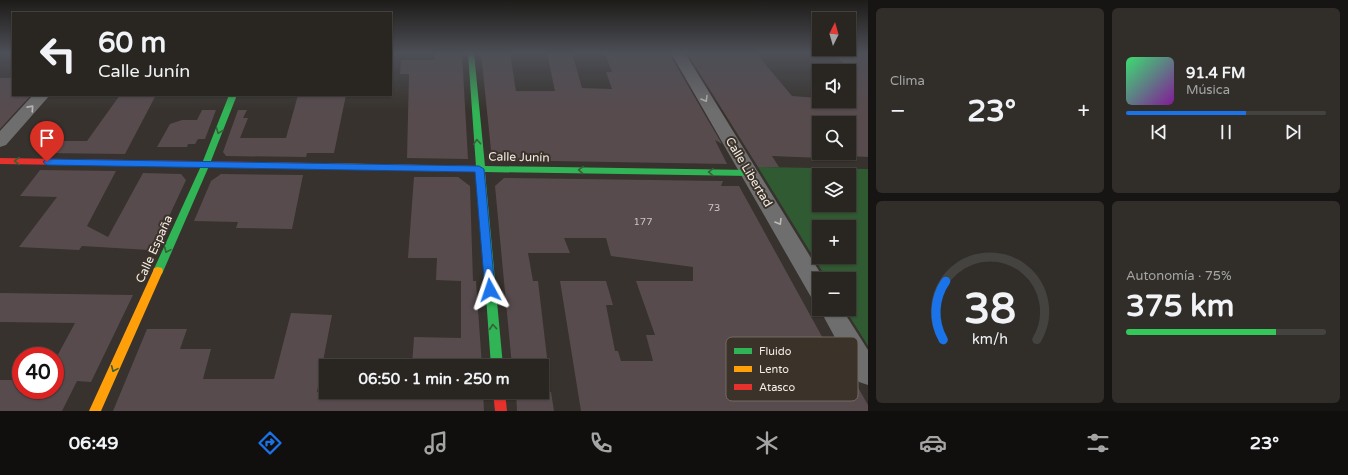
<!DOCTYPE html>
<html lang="es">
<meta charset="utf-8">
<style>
body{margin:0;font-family:"Varela Round",sans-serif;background:#312e2a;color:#f1f3f6;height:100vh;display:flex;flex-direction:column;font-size:15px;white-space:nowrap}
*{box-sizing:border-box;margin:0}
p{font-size:13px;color:#a5a5a5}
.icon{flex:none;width:22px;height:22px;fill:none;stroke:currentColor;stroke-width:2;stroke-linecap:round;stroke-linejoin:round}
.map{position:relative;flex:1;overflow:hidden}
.details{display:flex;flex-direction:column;gap:8px;padding:8px;background:#171513;width:480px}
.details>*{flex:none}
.top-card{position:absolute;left:12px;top:12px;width:380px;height:84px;border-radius:0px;box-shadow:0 1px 3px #0004,0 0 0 1px #454340;background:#292622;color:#f1f3f6;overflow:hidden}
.needle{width:26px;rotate:5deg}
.controls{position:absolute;left:812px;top:12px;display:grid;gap:8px}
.controls a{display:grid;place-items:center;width:44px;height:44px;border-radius:0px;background:#292622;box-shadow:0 1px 3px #0004,0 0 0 1px #454340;font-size:20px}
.speed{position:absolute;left:12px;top:347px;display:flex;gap:8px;font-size:20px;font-weight:700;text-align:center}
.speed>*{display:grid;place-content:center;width:52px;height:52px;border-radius:50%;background:#292622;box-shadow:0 1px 3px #0004,0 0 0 1px #454340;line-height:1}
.speed .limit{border:6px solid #d22;background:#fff;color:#111}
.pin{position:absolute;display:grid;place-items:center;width:34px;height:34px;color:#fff;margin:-41px -17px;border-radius:50% 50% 50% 0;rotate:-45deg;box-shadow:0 0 4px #0007}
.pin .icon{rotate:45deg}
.me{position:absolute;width:44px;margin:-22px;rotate:355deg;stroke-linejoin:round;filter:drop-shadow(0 0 3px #0008)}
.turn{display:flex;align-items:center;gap:14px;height:84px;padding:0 20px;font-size:18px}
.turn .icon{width:52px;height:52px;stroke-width:2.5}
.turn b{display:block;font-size:28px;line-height:34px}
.big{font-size:30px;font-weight:700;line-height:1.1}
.details .widget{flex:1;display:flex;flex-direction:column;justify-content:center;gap:6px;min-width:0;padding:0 14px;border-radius:6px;background:#312e2a}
.details .dial{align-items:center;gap:0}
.dial svg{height:104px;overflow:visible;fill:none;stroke:#454340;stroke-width:7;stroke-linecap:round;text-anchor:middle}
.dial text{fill:#f1f3f6;stroke:none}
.song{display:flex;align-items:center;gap:12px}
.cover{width:48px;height:48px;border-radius:6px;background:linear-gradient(135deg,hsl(140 70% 55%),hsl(290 70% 35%))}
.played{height:4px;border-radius:2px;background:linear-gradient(90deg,#1a73e8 60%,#454340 60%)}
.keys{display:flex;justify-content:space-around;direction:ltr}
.heat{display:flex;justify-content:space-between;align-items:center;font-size:22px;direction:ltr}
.charge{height:6px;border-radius:3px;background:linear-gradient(90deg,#34c759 75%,#454340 0)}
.details .tiles{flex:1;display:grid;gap:8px;grid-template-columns:repeat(2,1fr)}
.trip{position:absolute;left:319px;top:359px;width:230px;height:40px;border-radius:0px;background:#292622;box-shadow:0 1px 3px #0004,0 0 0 1px #454340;font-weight:700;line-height:40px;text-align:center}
.dock{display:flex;height:64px;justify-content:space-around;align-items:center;background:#100f0e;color:#a5a5a5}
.dock .icon{width:28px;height:28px}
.dock .active{color:#1a73e8}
.dock b{font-size:18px;color:#f1f3f6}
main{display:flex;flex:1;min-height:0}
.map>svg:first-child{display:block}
.green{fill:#305a32;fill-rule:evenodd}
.building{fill:#574b4e}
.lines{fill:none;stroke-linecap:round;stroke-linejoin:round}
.street{fill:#6f6e6e;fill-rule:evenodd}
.fast{fill:#30b455;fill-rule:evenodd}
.slow{fill:#ff9f0a;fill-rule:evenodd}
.jam{fill:#e5322d;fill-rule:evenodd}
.oneway{stroke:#bfbbb7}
.oneway2{stroke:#376038}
.route{fill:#1a73e8;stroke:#114b97}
.labels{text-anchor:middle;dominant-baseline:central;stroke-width:4;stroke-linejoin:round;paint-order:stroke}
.number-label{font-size:10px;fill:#cdc5c2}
.street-label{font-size:12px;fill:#f4eee8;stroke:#3b3229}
.key{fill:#3b3229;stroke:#726a62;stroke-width:1}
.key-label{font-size:11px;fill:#f4eee8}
</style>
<main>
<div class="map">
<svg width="868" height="411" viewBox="0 0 868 411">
<rect width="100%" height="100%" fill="#37322d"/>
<path class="green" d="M 758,167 L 868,169 L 868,346 L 845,309 L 849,309 L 849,279 L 827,279 ZM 819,175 L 849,175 L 849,205 L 819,205 ZM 819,227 L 849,227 L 849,257 L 819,257 Z"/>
<g class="building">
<path d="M 435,53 L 462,53 L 468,159 L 407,158 L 409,74 L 400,74 L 401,60 L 434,60 Z"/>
<path d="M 481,53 L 510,53 L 516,91 L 555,91 L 547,53 L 572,53 L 582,88 L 612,89 L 606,72 L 612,72 L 605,54 L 670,55 L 722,144 L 715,140 L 727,164 L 492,160 Z"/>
<path d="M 687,53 L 756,53 L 792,96 L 819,98 L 819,101 L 855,99 L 849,94 L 849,70 L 834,53 L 868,53 L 868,157 L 849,156 L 849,123 L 819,123 L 819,153 L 822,158 L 772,156 L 779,167 L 758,167 Z"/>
<path d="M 0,78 L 13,78 L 13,95 L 31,95 L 0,129 Z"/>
<path d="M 120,95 L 156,95 L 125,154 L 43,153 L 53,141 L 87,141 Z"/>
<path d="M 298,95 L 346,95 L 334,153 L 307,153 L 306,157 L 226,156 L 223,152 L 238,110 L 247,110 L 243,118 L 248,118 L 240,138 L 286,138 Z"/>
<path d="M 202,110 L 216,110 L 205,139 L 198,139 L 195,144 L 188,144 L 187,147 L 157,147 L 170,124 L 182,120 L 197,120 Z"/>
<path d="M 40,170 L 116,171 L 87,226 L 108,237 L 143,173 L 181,174 L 186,180 L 165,225 L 163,225 L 149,250 L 82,246 L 79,250 L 19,247 L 57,197 L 20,196 Z"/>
<path d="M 221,174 L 303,175 L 292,229 L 236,228 L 238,222 L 194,221 L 211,181 Z"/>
<path d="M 414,177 L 458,177 L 470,186 L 473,281 L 476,281 L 482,366 L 412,366 L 414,337 L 461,338 L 461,281 L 436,280 L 437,258 L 408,258 Z"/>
<path d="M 504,178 L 723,181 L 721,186 L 739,186 L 836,362 L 844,363 L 868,405 L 868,411 L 581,411 L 560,281 L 606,281 L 613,305 L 606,305 L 615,351 L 618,351 L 621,361 L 653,361 L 646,335 L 655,335 L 636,281 L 693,281 L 693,267 L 611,256 L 606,238 L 564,238 L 570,253 L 528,253 L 533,281 L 538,281 L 548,366 L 512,366 L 495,186 Z"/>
<path d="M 0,293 L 133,295 L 91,382 L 77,381 L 62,411 L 0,411 L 0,380 L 21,380 L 21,390 L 55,390 L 55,360 L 75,323 L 0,322 Z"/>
<path d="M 291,313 L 332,315 L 317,392 L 483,392 L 484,411 L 113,411 L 147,329 L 187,329 L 180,349 L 211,349 L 203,379 L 274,379 Z"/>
<path d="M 516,392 L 551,392 L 554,411 L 517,411 Z"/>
</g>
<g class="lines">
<g class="street">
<path d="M 671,53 L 685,53 L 824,279 L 819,279 L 819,300 L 811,297 Z"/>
<path d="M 33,95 L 50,95 L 6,145 L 0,147 L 0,131 Z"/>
<path d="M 819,308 L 842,309 L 868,350 L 868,385 L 859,382 Z"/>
</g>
<g class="fast">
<path d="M 468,53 L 474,53 L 485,166 L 750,170 L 754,173 L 750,176 L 485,172 L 503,366 L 491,366 L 477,171 L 475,169 L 476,167 Z"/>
<path d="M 229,95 L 237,95 L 209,166 L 162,274 L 158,275 L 154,274 L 153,271 L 201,166 Z"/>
</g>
<g class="slow">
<path d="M 316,163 L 479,166 L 483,169 L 479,172 L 316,169 L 312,166 Z"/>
<path d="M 158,267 L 162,268 L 163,271 L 101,411 L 89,411 L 153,271 L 154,268 Z"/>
</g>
<g class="jam">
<path d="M 0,158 L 316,163 L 320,166 L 316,169 L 0,164 Z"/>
<path d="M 493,392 L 505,392 L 507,411 L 495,411 Z"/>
</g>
</g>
<defs><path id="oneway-chevron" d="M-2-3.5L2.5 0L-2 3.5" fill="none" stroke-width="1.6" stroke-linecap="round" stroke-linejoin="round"/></defs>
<g class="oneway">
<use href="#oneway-chevron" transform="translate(705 99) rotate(59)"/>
<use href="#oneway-chevron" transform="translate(31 108) rotate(-48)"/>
<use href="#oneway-chevron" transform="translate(779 222) rotate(59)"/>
</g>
<g class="oneway2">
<use href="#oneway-chevron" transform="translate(219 131) rotate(112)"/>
<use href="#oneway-chevron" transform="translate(477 142) rotate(-94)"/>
<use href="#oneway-chevron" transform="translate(17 161) rotate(-179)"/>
<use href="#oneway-chevron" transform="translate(581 170) rotate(-179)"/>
<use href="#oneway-chevron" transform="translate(711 172) rotate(-179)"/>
<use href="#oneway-chevron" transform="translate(167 250) rotate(114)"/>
<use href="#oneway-chevron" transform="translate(493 327) rotate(-95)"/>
<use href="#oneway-chevron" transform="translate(114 369) rotate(114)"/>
</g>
<linearGradient id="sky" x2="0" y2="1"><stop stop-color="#1e1c19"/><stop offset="0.48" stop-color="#4d4f57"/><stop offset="1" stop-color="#4d4f57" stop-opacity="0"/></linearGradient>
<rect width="868" height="111" fill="url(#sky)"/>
<path class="route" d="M 47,159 L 479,166 L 484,169 L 495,290 L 494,293 L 490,295 L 486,293 L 485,290 L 475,172 L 47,165 L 43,162 Z"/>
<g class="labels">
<g class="number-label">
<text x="714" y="208">73</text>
<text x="643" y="222">177</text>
</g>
<g class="street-label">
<text transform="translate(519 157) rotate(1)">Calle Junín</text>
<text transform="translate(749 172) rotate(59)">Calle Libertad</text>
<text transform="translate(154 249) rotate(-66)">Calle España</text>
</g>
</g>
<rect x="726" y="337" width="132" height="64" rx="6" class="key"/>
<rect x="734" y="348" width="18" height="6" fill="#30b455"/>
<rect x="734" y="366" width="18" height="6" fill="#ff9f0a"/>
<rect x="734" y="384" width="18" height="6" fill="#e5322d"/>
<g class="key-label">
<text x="759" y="355">Fluido</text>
<text x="759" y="373">Lento</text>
<text x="759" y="391">Atasco</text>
</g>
</svg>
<div class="controls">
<a><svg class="needle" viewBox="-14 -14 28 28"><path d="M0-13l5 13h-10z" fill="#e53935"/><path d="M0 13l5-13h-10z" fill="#a5a5a5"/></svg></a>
<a><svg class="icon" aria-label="sound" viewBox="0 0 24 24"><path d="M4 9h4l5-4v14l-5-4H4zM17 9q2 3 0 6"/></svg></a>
<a><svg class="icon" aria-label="search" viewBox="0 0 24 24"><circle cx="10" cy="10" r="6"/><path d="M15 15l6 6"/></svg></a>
<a><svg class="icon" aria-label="layers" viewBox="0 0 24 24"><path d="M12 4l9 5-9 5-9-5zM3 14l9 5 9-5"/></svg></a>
<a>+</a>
<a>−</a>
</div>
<div class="speed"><div class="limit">40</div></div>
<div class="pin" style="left:47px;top:162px;background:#d93025"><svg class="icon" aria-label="arrive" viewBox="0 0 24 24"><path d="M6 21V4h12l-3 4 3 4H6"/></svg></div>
<svg class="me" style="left:490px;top:290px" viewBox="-20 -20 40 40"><path d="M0-17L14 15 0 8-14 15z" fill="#1a73e8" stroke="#fff" stroke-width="4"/></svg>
<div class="trip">06:50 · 1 min · 250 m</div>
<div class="top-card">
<div class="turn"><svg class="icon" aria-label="left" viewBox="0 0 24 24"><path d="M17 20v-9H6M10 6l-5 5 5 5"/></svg><div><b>60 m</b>Calle Junín</div></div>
</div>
</div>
<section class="details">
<div class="tiles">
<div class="widget"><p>Clima</p>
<div class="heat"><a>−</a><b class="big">23°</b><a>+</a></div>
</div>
<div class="widget">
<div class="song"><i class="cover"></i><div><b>91.4 FM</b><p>Música</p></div></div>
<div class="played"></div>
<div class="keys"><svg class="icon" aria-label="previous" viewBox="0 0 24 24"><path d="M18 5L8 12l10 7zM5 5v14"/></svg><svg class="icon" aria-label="pause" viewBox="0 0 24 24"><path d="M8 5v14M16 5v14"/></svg><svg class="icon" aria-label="next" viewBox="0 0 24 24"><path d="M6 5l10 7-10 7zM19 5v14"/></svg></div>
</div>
<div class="widget dial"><svg viewBox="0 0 100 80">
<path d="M14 69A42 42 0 1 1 86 69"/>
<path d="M14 69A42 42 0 0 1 16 24" stroke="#1a73e8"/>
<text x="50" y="56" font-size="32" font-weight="700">38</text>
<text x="50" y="72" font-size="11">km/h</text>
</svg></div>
<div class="widget"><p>Autonomía · 75%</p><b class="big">375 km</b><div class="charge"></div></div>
</div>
</section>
</main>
<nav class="dock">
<b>06:49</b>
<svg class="icon active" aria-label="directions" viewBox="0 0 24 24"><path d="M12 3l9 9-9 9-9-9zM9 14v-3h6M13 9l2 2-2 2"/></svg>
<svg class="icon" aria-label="music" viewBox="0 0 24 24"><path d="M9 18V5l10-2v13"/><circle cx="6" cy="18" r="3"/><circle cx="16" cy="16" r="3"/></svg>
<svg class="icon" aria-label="phone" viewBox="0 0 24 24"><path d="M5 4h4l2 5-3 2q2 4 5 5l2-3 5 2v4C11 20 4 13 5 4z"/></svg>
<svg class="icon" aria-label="climate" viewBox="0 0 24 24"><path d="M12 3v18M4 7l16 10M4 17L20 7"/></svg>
<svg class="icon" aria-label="car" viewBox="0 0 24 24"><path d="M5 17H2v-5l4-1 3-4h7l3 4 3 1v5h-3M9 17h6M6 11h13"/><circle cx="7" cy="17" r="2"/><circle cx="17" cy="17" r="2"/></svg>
<svg class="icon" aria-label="filters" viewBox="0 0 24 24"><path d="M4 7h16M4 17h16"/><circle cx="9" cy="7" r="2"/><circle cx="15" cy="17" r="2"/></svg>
<b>23°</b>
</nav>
